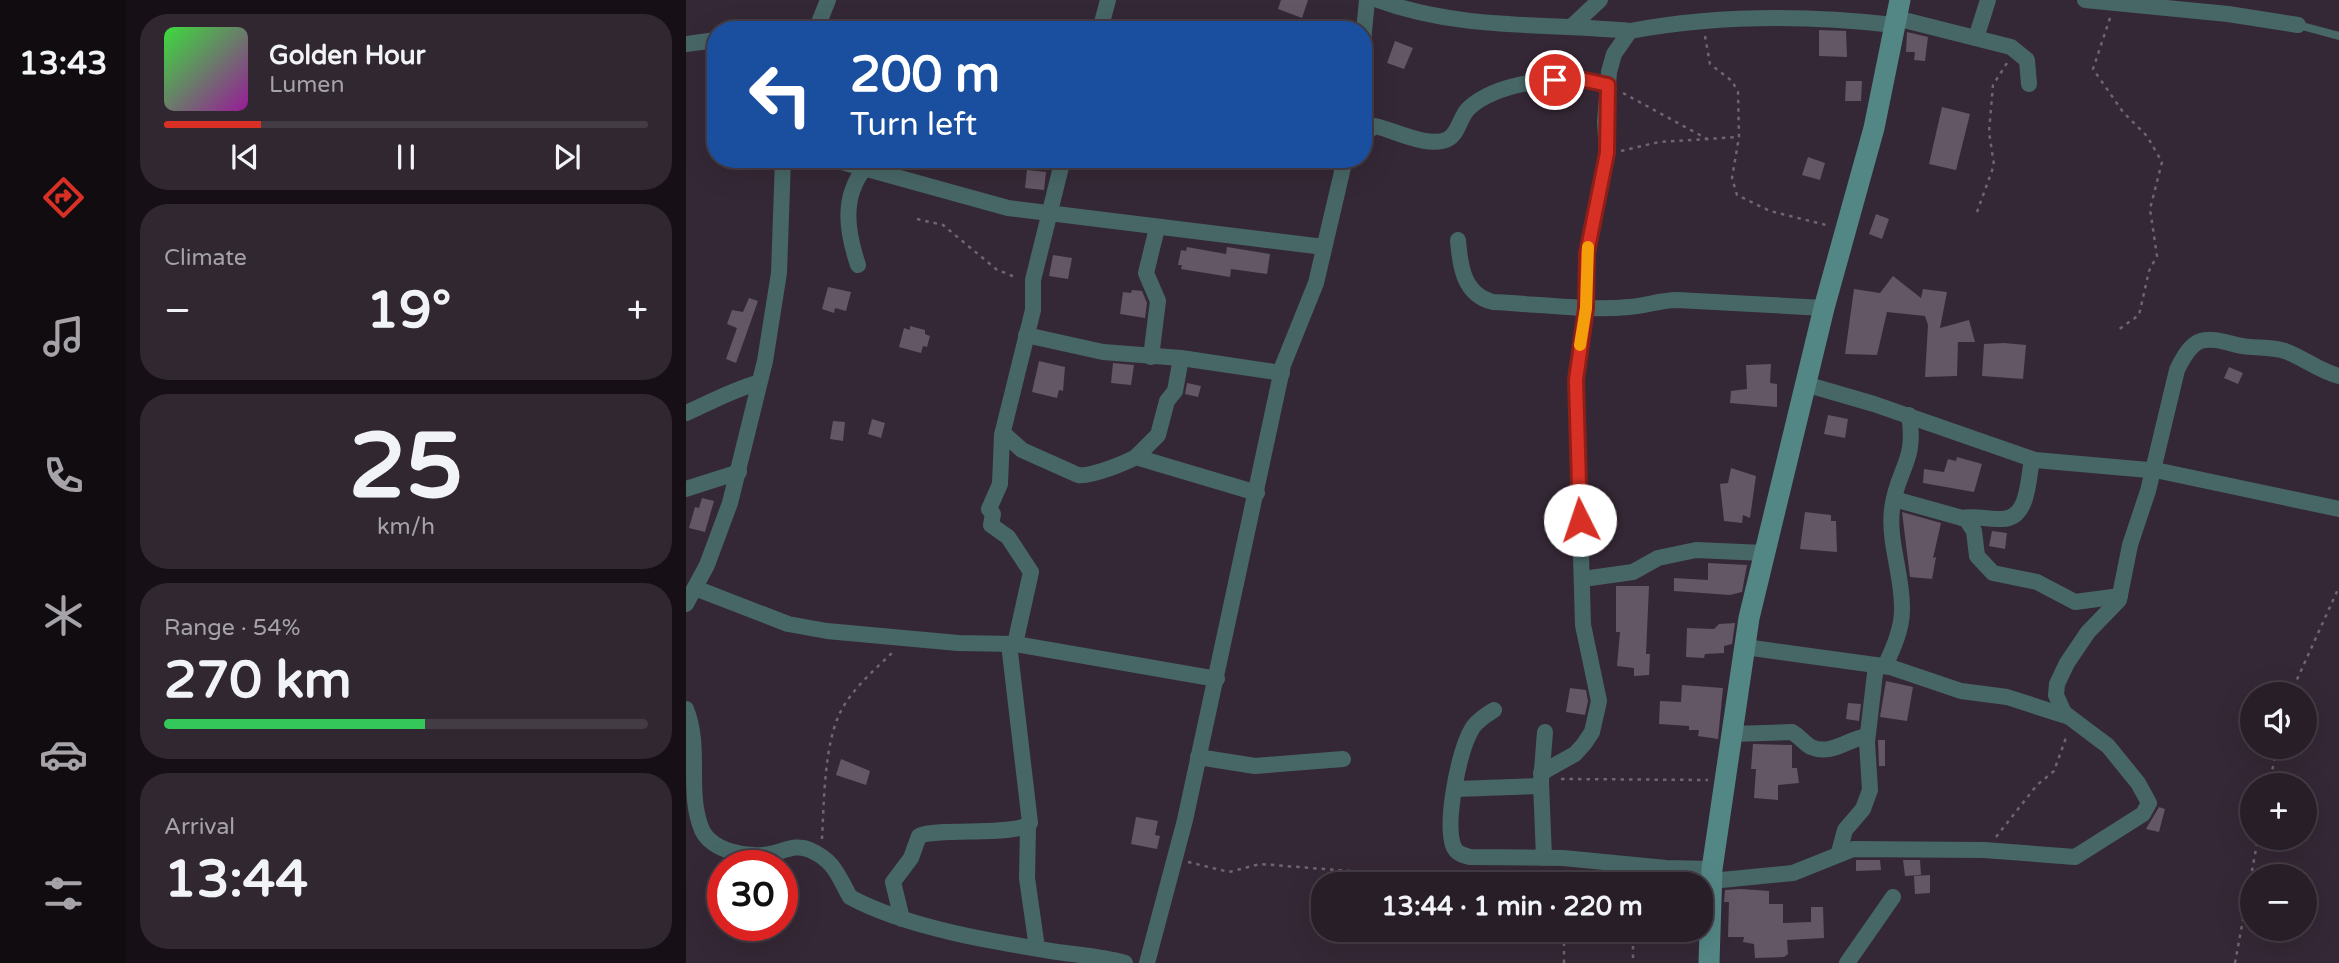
<!DOCTYPE html>
<meta charset="utf-8">
<style>
body{margin:0;font-family:"Varela Round",sans-serif;background:#302730;color:#f1f3f6;height:100vh;display:flex;flex-direction:column;font-size:26px;white-space:nowrap}
*{box-sizing:border-box;margin:0}
p{font-size:23px;color:#a5a2a8}
.icon{flex:none;width:38px;height:38px;fill:none;stroke:currentColor;stroke-width:2;stroke-linecap:round;stroke-linejoin:round}
.map{position:relative;flex:1;overflow:hidden}
.details{display:flex;flex-direction:column;gap:14px;padding:14px;background:#161016;width:560px}
.details>*{flex:none}
.hud{position:absolute;left:21px;top:21px;width:665px;height:147px;border-radius:28px;box-shadow:0 7px 28px #0002,0 0 0 2px #443c45;background:#1a4fa0;color:#fff;overflow:hidden}
.fabs{position:absolute;left:1554px;top:682px;display:grid;gap:14px}
.fabs a{display:grid;place-items:center;width:77px;height:77px;border-radius:50%;background:#281e28;box-shadow:0 7px 28px #0002,0 0 0 2px #443c45;font-size:35px}
.speed{position:absolute;left:21px;top:850px;display:flex;gap:14px;font-size:35px;font-weight:700;text-align:center}
.speed>*{display:grid;place-content:center;width:91px;height:91px;border-radius:50%;background:#281e28;box-shadow:0 7px 28px #0002,0 0 0 2px #443c45;line-height:1}
.speed .limit{border:10px solid #d22;background:#fff;color:#111}
.pin{position:absolute;display:grid;place-items:center;width:60px;height:60px;color:#fff;margin:-30px;border:4px solid #fff;border-radius:50%;box-shadow:0 2px 7px #0007}
.me{position:absolute;width:77px;margin:-38px;rotate:356deg;stroke-linejoin:round;filter:drop-shadow(0 0 5px #0008)}
.turn{display:flex;align-items:center;gap:24px;height:147px;padding:0 28px;font-size:32px}
.turn .icon{width:91px;height:91px;stroke-width:2.5}
.turn b{display:block;font-size:49px;line-height:60px}
.big{font-size:52px;font-weight:800;line-height:1.1}
.details .tile{flex:1;display:flex;flex-direction:column;justify-content:center;gap:10px;min-width:0;padding:0 24px;border-radius:28px;background:#302730}
.details .dial{align-items:center;gap:0}
.dial b{font-size:91px;line-height:1}
.song{display:flex;align-items:center;gap:21px}
.cover{width:84px;height:84px;border-radius:10px;background:linear-gradient(135deg,hsl(120 70% 55%),hsl(300 70% 35%))}
.played{height:7px;border-radius:4px;background:linear-gradient(90deg,#d93025 20%,#443c45 20%)}
.keys{display:flex;justify-content:space-around;direction:ltr}
.heat{display:flex;justify-content:space-between;align-items:center;font-size:38px;direction:ltr}
.charge{height:10px;border-radius:5px;background:linear-gradient(90deg,#34c759 54%,#443c45 0)}
.trip{position:absolute;left:625px;top:872px;width:402px;height:70px;border-radius:28px;background:#281e28;box-shadow:0 7px 28px #0002,0 0 0 2px #443c45;font-weight:800;line-height:70px;text-align:center}
main{display:flex;flex:1;min-height:0}
.dock{display:flex;flex-direction:column;width:126px;justify-content:space-around;align-items:center;background:#100c10;color:#a5a2a8}
.dock .icon{width:49px;height:49px}
.dock .active{color:#d93025}
.dock b{font-size:32px;color:#f1f3f6}
.map>svg:first-child{display:block}
.building{fill:#635665}
.lines{fill:none;stroke-linecap:round;stroke-linejoin:round}
.path{stroke:#6f6470;stroke-width:2.5;stroke-dasharray:3.5 5;stroke-linecap:butt}
.lane{stroke:#476766;stroke-width:8}
.street{stroke:#476766;stroke-width:16}
.secondary{stroke:#538786;stroke-width:21}
.route-casing{stroke:#8d1f18;stroke-width:18}
.route{stroke:#d93025;stroke-width:12}
.slow{stroke:#f59e0b;stroke-width:12}
</style>
<main>
<nav class="dock">
<b>13:43</b>
<svg class="icon active" aria-label="directions" viewBox="0 0 24 24"><path d="M12 3l9 9-9 9-9-9zM9 14v-3h6M13 9l2 2-2 2"/></svg>
<svg class="icon" aria-label="music" viewBox="0 0 24 24"><path d="M9 18V5l10-2v13"/><circle cx="6" cy="18" r="3"/><circle cx="16" cy="16" r="3"/></svg>
<svg class="icon" aria-label="phone" viewBox="0 0 24 24"><path d="M5 4h4l2 5-3 2q2 4 5 5l2-3 5 2v4C11 20 4 13 5 4z"/></svg>
<svg class="icon" aria-label="climate" viewBox="0 0 24 24"><path d="M12 3v18M4 7l16 10M4 17L20 7"/></svg>
<svg class="icon" aria-label="car" viewBox="0 0 24 24"><path d="M5 17H2v-5l4-1 3-4h7l3 4 3 1v5h-3M9 17h6M6 11h13"/><circle cx="7" cy="17" r="2"/><circle cx="17" cy="17" r="2"/></svg>
<svg class="icon" aria-label="filters" viewBox="0 0 24 24"><path d="M4 7h16M4 17h16"/><circle cx="9" cy="7" r="2"/><circle cx="15" cy="17" r="2"/></svg>
</nav>
<section class="details">
<div class="tile">
<div class="song"><i class="cover"></i><div><b>Golden Hour</b><p>Lumen</p></div></div>
<div class="played"></div>
<div class="keys"><svg class="icon" aria-label="previous" viewBox="0 0 24 24"><path d="M18 5L8 12l10 7zM5 5v14"/></svg><svg class="icon" aria-label="pause" viewBox="0 0 24 24"><path d="M8 5v14M16 5v14"/></svg><svg class="icon" aria-label="next" viewBox="0 0 24 24"><path d="M6 5l10 7-10 7zM19 5v14"/></svg></div>
</div>
<div class="tile"><p>Climate</p>
<div class="heat"><a>−</a><b class="big">19°</b><a>+</a></div>
</div>
<div class="tile dial"><b>25</b><p>km/h</p></div>
<div class="tile"><p>Range · 54%</p><b class="big">270 km</b><div class="charge"></div></div>
<div class="tile"><p>Arrival</p><b class="big">13:44</b></div>
</section>
<div class="map">
<svg width="1653" height="963" viewBox="0 0 1653 963">
<rect width="100%" height="100%" fill="#352836"/>
<g class="building">
<path d="M 595,0 L 622,0 L 616,18 L 592,9 Z"/>
<path d="M 1133,30 L 1160,31 L 1161,57 L 1133,56 Z"/>
<path d="M 1221,32 L 1242,37 L 1239,61 L 1228,60 L 1229,52 L 1220,52 Z"/>
<path d="M 709,41 L 727,48 L 718,69 L 701,63 Z"/>
<path d="M 1160,81 L 1176,81 L 1175,101 L 1159,101 Z"/>
<path d="M 1256,107 L 1284,114 L 1270,170 L 1243,164 Z"/>
<path d="M 1122,157 L 1139,163 L 1134,180 L 1116,175 Z"/>
<path d="M 341,170 L 360,172 L 358,190 L 339,188 Z"/>
<path d="M 1190,214 L 1203,219 L 1196,239 L 1183,234 Z"/>
<path d="M 501,247 L 540,254 L 541,247 L 584,254 L 581,274 L 545,269 L 544,277 L 495,269 L 496,265 L 492,265 L 495,250 L 500,251 Z"/>
<path d="M 367,255 L 386,258 L 382,279 L 363,276 Z"/>
<path d="M 1207,276 L 1235,298 L 1237,289 L 1261,292 L 1254,328 L 1283,320 L 1289,342 L 1272,342 L 1271,376 L 1239,377 L 1242,325 L 1239,316 L 1201,312 L 1191,355 L 1159,354 L 1168,289 L 1194,293 Z"/>
<path d="M 142,287 L 165,292 L 160,311 L 149,308 L 148,313 L 136,309 Z"/>
<path d="M 446,290 L 456,291 L 461,303 L 459,318 L 434,314 L 437,292 L 445,293 Z"/>
<path d="M 63,298 L 72,301 L 50,363 L 40,359 L 51,328 L 41,324 L 46,310 L 57,312 Z"/>
<path d="M 224,326 L 239,330 L 239,334 L 244,336 L 241,347 L 237,346 L 235,353 L 213,347 L 218,328 L 224,330 Z"/>
<path d="M 1318,343 L 1340,345 L 1337,379 L 1296,376 L 1298,344 Z"/>
<path d="M 353,361 L 379,367 L 377,391 L 373,390 L 371,398 L 346,392 Z"/>
<path d="M 427,363 L 448,365 L 445,385 L 425,383 Z"/>
<path d="M 1085,364 L 1084,383 L 1091,384 L 1091,407 L 1044,403 L 1045,391 L 1061,389 L 1060,365 Z"/>
<path d="M 1543,367 L 1557,373 L 1552,384 L 1538,378 Z"/>
<path d="M 501,383 L 515,386 L 512,397 L 499,394 Z"/>
<path d="M 1142,415 L 1162,419 L 1159,438 L 1138,434 Z"/>
<path d="M 186,419 L 199,423 L 195,438 L 182,434 Z"/>
<path d="M 147,421 L 159,422 L 157,441 L 144,439 Z"/>
<path d="M 1271,457 L 1296,464 L 1288,492 L 1237,483 L 1238,469 L 1258,472 L 1262,459 L 1270,461 Z"/>
<path d="M 1045,468 L 1070,476 L 1064,518 L 1057,515 L 1056,523 L 1038,521 L 1034,484 L 1042,483 Z"/>
<path d="M 16,498 L 28,501 L 19,532 L 3,528 L 9,507 L 13,508 Z"/>
<path d="M 1119,512 L 1145,515 L 1145,521 L 1150,521 L 1151,552 L 1114,549 Z"/>
<path d="M 1216,512 L 1255,523 L 1247,558 L 1250,557 L 1246,579 L 1224,577 Z"/>
<path d="M 1306,531 L 1321,533 L 1319,549 L 1303,546 Z"/>
<path d="M 1022,563 L 1061,565 L 1056,592 L 1044,595 L 988,591 L 988,578 L 1022,580 Z"/>
<path d="M 930,586 L 963,586 L 960,654 L 964,654 L 963,675 L 948,676 L 948,668 L 931,666 L 934,632 L 930,632 Z"/>
<path d="M 1049,623 L 1046,644 L 1038,646 L 1038,653 L 1019,654 L 1018,658 L 1000,657 L 1001,628 L 1028,629 L 1033,624 Z"/>
<path d="M 1200,681 L 1227,687 L 1221,721 L 1194,717 Z"/>
<path d="M 996,685 L 1037,688 L 1032,739 L 1012,736 L 1013,730 L 1003,730 L 1003,726 L 973,724 L 974,701 L 995,702 Z"/>
<path d="M 884,688 L 900,690 L 902,701 L 899,715 L 880,712 Z"/>
<path d="M 1162,703 L 1175,704 L 1173,721 L 1160,719 Z"/>
<path d="M 1192,740 L 1199,740 L 1199,766 L 1193,766 Z"/>
<path d="M 1067,744 L 1106,745 L 1106,768 L 1111,768 L 1113,783 L 1092,785 L 1092,800 L 1068,798 L 1070,769 L 1065,769 Z"/>
<path d="M 155,759 L 184,771 L 180,785 L 150,775 Z"/>
<path d="M 1473,807 L 1479,809 L 1473,832 L 1460,829 Z"/>
<path d="M 450,817 L 472,821 L 469,835 L 474,836 L 471,849 L 445,844 Z"/>
<path d="M 1170,860 L 1194,860 L 1195,870 L 1170,871 Z"/>
<path d="M 1217,860 L 1234,860 L 1235,875 L 1219,876 Z"/>
<path d="M 1244,875 L 1244,893 L 1229,894 L 1228,876 Z"/>
<path d="M 1055,889 L 1083,891 L 1083,904 L 1097,904 L 1097,923 L 1125,922 L 1125,907 L 1137,907 L 1138,938 L 1101,940 L 1102,954 L 1098,957 L 1069,958 L 1068,944 L 1057,942 L 1058,937 L 1042,937 L 1043,902 L 1038,902 L 1039,890 Z"/>
</g>
<g class="lines">
<g class="path">
<path d="M 1424,18 L 1407,69 L 1437,112 L 1461,136 L 1476,162 L 1464,209 L 1471,256 L 1463,271 L 1453,315 L 1432,330"/>
<path d="M 1019,36 L 1024,64 L 1046,81 L 1052,92 L 1053,137 L 1046,178 L 1051,195 L 1084,211 L 1144,226"/>
<path d="M 937,93 L 1023,140"/>
<path d="M 935,151 L 973,142 L 1053,137"/>
<path d="M 1291,212 L 1308,165 L 1303,132 L 1307,85 L 1321,63"/>
<path d="M 231,219 L 257,225 L 310,269 L 331,278"/>
<path d="M 1604,695 L 1653,587"/>
<path d="M 875,779 L 1022,780"/>
<path d="M 1583,786 L 1591,747"/>
<path d="M 1310,837 L 1351,785 L 1368,771 L 1381,735"/>
<path d="M 136,839 C 138,803 138,748 153,715 C 164,691 187,671 206,653"/>
<path d="M 502,862 L 543,872 L 574,864 L 715,875"/>
<path d="M 869,873 L 870,884"/>
<path d="M 947,929 L 947,963"/>
<path d="M 878,963 L 878,929"/>
<path d="M 1549,963 L 1572,838"/>
</g>
<path class="lane" d="M 1612,25 L 1653,36"/>
<g class="street">
<path d="M 692,0 C 773,30 859,23 944,31"/>
<path d="M 1399,0 L 1542,14 L 1612,25"/>
<path d="M 1210,18 L 1325,47 L 1341,60 L 1343,84"/>
<path d="M 886,26 L 914,0"/>
<path d="M 130,30 L 142,0"/>
<path d="M 414,30 L 422,0"/>
<path d="M 1290,38 L 1302,0"/>
<path d="M 677,42 L 681,0"/>
<path d="M 0,44 L 30,40"/>
<path d="M 677,134 L 689,126 C 708,130 743,149 762,139 C 773,133 774,116 783,108 C 813,81 884,73 922,85"/>
<path d="M 145,159 L 322,208 L 638,247"/>
<path d="M 772,240 C 774,267 778,295 807,302 C 852,304 899,311 943,307 C 960,306 974,300 991,300 L 1138,308"/>
<path d="M 172,265 C 161,232 155,197 179,168"/>
<path d="M 340,335 L 417,352 L 495,358 L 596,373"/>
<path d="M 465,357 L 472,301 L 460,273 L 471,228"/>
<path d="M 1119,384 L 1188,404 L 1349,460 L 1474,471 L 1653,509"/>
<path d="M 0,413 C 24,403 45,390 72,383"/>
<path d="M 317,433 L 336,450 L 392,475 C 405,477 439,463 450,457 L 571,493"/>
<path d="M 450,457 L 472,435 L 481,401 L 489,391 L 495,358"/>
<path d="M 0,489 L 53,472"/>
<path d="M 1208,499 L 1280,519 L 1288,531 L 1291,556 L 1307,573 L 1351,582 L 1389,602 L 1434,596"/>
<path d="M 1276,518 C 1290,515 1301,520 1316,519 C 1343,519 1342,479 1346,459"/>
<path d="M 897,579 L 947,572 L 972,558 L 1010,550 L 1078,553"/>
<path d="M 9,588 L 102,624 L 141,631 L 272,643 L 329,644 L 531,679"/>
<path d="M 0,604 L 21,565 L 44,503 L 79,361 L 93,273 L 97,159"/>
<path d="M 329,644 L 345,572 L 322,537 L 305,525 L 307,514 L 303,509 L 314,484 L 316,435 L 347,310 L 347,280 L 377,159"/>
<path d="M 1059,647 L 1204,667 L 1275,691 L 1321,697 L 1383,717"/>
<path d="M 1199,666 C 1207,649 1216,629 1216,610 C 1217,576 1202,543 1206,509 C 1211,468 1231,463 1223,415"/>
<path d="M 0,709 C 16,748 0,792 16,830 C 26,851 61,858 83,854 C 97,852 109,843 124,850 C 149,861 152,876 164,897 C 219,927 303,941 365,951 C 390,955 415,956 439,963"/>
<path d="M 808,710 C 800,715 793,719 787,727 C 773,749 759,820 767,845 C 770,854 777,855 784,857 L 877,858 L 980,868 L 1026,869"/>
<path d="M 1046,734 L 1106,732 C 1113,736 1118,743 1125,747 C 1145,756 1162,739 1181,736"/>
<path d="M 512,757 L 569,766 L 657,759"/>
<path d="M 855,773 L 889,754 L 898,744 L 906,732 L 913,701 L 897,625 L 890,380 L 900,308 L 901,253 L 921,153 L 919,122 L 923,72 L 928,54 L 944,31 C 1030,15 1121,15 1208,25"/>
<path d="M 770,789 L 855,786"/>
<path d="M 342,826 L 341,878 L 351,948"/>
<path d="M 1153,852 L 1159,830 L 1177,809 L 1184,790 L 1181,742 L 1190,665"/>
<path d="M 858,858 L 855,782 L 859,732"/>
<path d="M 1025,881 L 1107,873 L 1167,849 L 1298,850 L 1389,857 L 1457,814 L 1463,803 L 1452,783 L 1422,746 L 1378,713 L 1370,695 L 1371,684 L 1381,663 L 1402,632 L 1433,600 L 1444,545 L 1462,491 L 1491,370 C 1508,335 1517,336 1551,345 C 1567,349 1583,346 1599,351 C 1618,358 1633,371 1653,376"/>
<path d="M 216,919 L 207,882 L 225,858 L 233,836 C 254,827 331,837 344,823 L 323,644"/>
<path d="M 461,963 L 499,820 L 597,365 L 630,283 L 659,159"/>
<path d="M 1161,963 L 1207,897"/>
</g>
<path class="secondary" d="M 1023,963 L 1026,869 L 1063,618 L 1138,308 L 1188,128 L 1214,0"/>
</g>
<g class="lines">
<defs>
<path id="route" d="M 869,80 L 899,80 L 922,85 L 921,153 L 901,253 L 900,308 L 890,380 L 894,520"/>
</defs>
<use href="#route" class="route-casing"/>
<use href="#route" class="route"/>
<path class="slow" d="M 894,345 L 900,308 L 902,247"/>
</g>
</svg>
<div class="fabs">
<a><svg class="icon" aria-label="sound" viewBox="0 0 24 24"><path d="M4 9h4l5-4v14l-5-4H4zM17 9q2 3 0 6"/></svg></a>
<a>+</a>
<a>−</a>
</div>
<div class="speed"><div class="limit">30</div></div>
<div class="pin" style="left:869px;top:80px;background:#d93025"><svg class="icon" aria-label="arrive" viewBox="0 0 24 24"><path d="M6 21V4h12l-3 4 3 4H6"/></svg></div>
<svg class="me" style="left:894px;top:520px" viewBox="-20 -20 40 40"><circle r="19" fill="#fff"/><path d="M0-13L10 11 0 6-10 11z" fill="#d93025"/></svg>
<div class="trip">13:44 · 1 min · 220 m</div>
<div class="hud">
<div class="turn"><svg class="icon" aria-label="left" viewBox="0 0 24 24"><path d="M17 20v-9H6M10 6l-5 5 5 5"/></svg><div><b>200 m</b>Turn left</div></div>
</div>
</div>
</main>
